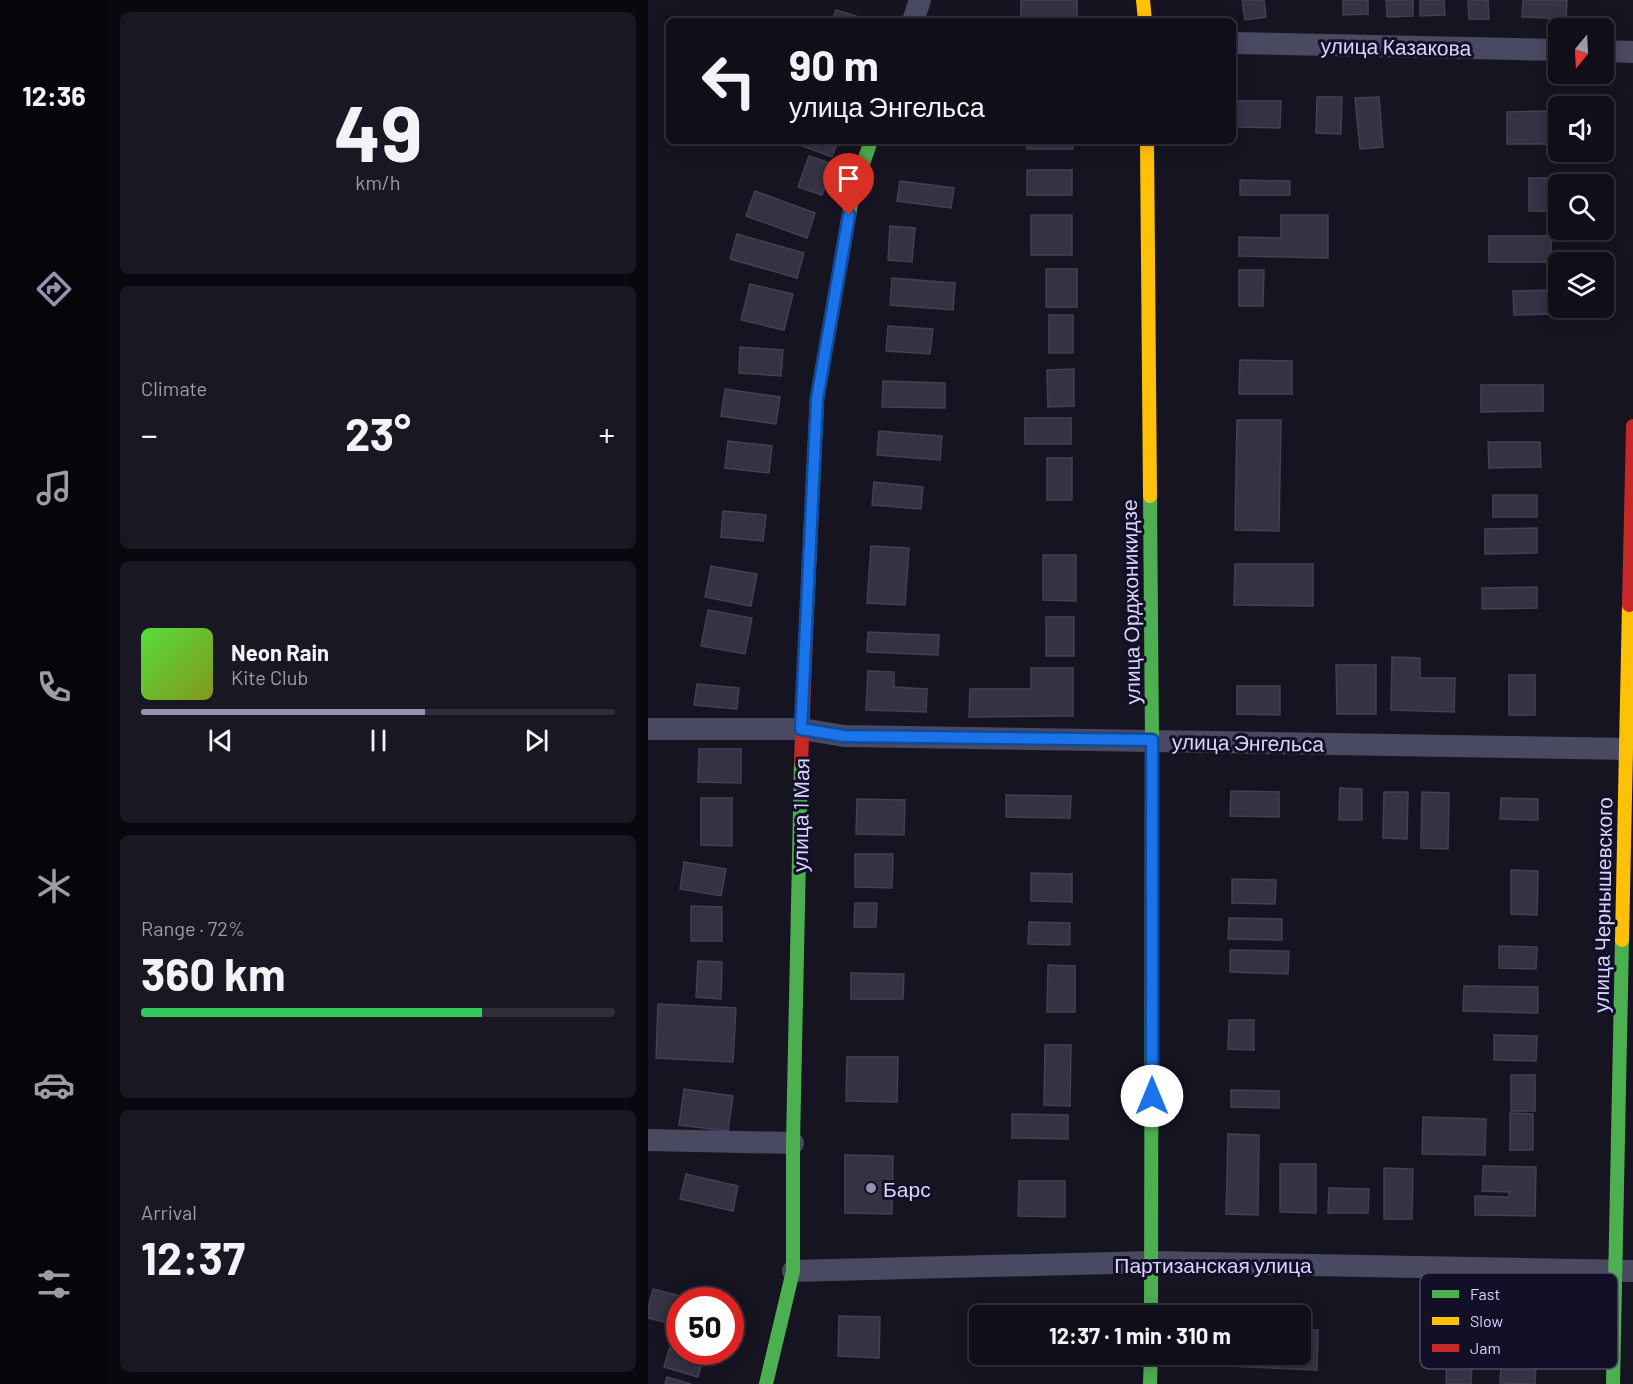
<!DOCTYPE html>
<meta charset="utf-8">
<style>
body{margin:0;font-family:Barlow,sans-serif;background:#191822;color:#f1f3f6;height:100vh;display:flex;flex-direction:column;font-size:22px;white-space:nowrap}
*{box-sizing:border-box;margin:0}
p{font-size:20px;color:#9c9ca2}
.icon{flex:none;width:33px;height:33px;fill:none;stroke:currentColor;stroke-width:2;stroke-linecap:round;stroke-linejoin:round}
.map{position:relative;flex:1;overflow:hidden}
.drawer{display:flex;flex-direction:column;gap:12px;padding:12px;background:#09080e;width:540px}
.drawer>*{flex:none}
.guide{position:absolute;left:18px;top:18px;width:570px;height:126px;border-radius:9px;box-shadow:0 3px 15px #0003,0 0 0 2px #302f38;background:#100f19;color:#f1f3f6;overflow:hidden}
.needle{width:39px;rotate:198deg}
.buttons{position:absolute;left:900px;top:18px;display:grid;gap:12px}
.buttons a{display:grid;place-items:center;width:66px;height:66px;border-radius:9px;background:#100f19;box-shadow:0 3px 15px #0003,0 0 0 2px #302f38;font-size:30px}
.speed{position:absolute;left:18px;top:1287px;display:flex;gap:12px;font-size:30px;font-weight:700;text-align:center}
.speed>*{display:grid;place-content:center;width:78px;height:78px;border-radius:50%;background:#100f19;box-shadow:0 3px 15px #0003,0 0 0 2px #302f38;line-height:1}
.speed .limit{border:9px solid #d22;background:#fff;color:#111}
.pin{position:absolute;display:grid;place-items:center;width:51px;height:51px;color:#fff;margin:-62px -26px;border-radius:50% 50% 50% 0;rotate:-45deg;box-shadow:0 0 6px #0007}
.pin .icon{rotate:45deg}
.me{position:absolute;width:66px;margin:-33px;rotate:0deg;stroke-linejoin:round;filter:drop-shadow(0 0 4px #0008)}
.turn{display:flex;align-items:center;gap:21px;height:126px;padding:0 24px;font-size:27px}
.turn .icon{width:78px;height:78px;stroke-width:2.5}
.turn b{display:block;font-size:42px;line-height:51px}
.big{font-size:45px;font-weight:700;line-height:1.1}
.drawer .widget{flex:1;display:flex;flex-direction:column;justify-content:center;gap:9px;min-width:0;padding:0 21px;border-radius:9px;background:#191822}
.drawer .dial{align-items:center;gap:0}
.dial b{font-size:78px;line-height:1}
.song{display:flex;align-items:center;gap:18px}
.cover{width:72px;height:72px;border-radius:9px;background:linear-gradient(135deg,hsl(110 70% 55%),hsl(70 70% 35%))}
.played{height:6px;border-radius:3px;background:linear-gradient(90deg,#9591b1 60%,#302f38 60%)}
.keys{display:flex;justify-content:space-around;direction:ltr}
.heat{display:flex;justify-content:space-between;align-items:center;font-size:33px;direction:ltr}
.charge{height:9px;border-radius:4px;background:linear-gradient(90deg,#34c759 72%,#302f38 0)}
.trip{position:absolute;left:321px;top:1305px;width:342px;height:60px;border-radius:9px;background:#100f19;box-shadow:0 3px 15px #0003,0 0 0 2px #302f38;font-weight:700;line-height:60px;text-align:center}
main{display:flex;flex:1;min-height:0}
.tabs{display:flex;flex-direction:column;width:108px;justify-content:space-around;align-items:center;background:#06060a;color:#9c9ca2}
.tabs .icon{width:42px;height:42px}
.tabs .on{color:#9591b1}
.tabs b{font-size:27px;color:#f1f3f6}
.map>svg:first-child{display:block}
.building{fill:#343243;stroke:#433f54;stroke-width:1.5}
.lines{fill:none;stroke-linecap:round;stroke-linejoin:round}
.street{stroke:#4a4962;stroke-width:22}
.fast{stroke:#4caf50;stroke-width:14}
.slow{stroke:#ffc107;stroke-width:14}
.jam{stroke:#c62828;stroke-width:14}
.route-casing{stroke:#114b97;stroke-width:15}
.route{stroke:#1a73e8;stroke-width:10}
.poi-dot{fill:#9591b1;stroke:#130f26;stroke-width:2}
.labels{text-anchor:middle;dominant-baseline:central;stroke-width:6;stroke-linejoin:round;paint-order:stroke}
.street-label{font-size:21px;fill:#d9d4ff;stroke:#130f26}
.poi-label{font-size:21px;fill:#d9d4ff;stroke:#130f26;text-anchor:start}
.key{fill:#130f26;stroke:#4e4a67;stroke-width:1.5}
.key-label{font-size:16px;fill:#d9d4ff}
</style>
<main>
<nav class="tabs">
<b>12:36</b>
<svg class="icon on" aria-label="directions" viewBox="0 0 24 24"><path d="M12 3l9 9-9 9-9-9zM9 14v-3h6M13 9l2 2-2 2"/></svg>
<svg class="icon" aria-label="music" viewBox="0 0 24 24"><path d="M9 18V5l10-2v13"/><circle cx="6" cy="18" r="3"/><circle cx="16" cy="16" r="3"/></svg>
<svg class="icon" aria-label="phone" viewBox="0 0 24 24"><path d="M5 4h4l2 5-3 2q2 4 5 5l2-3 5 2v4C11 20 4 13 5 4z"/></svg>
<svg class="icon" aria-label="climate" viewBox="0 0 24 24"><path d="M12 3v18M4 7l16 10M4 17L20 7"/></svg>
<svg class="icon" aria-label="car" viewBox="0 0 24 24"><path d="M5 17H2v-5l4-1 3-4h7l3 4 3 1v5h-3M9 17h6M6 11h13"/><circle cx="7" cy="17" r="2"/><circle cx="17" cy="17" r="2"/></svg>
<svg class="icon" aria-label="filters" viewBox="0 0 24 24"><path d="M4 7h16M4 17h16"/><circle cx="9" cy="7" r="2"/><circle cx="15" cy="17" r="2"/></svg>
</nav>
<section class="drawer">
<div class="widget dial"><b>49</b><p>km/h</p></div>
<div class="widget"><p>Climate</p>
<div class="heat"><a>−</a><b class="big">23°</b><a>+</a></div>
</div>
<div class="widget">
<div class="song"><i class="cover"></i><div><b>Neon Rain</b><p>Kite Club</p></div></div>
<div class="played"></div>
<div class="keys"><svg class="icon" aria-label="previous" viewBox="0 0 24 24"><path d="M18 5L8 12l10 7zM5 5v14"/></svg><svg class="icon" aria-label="pause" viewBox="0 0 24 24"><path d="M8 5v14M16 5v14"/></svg><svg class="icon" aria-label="next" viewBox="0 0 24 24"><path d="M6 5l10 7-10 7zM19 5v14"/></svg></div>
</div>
<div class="widget"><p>Range · 72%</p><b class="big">360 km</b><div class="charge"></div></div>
<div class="widget"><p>Arrival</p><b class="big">12:37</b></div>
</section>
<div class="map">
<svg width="985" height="1384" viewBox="0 0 985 1384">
<rect width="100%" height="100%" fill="#161421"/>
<g class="building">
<rect x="373" y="0" width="56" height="21"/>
<path d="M 594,0 L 616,0 L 618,17 L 597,20 Z"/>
<path d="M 695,0 L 720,0 L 720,14 L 695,15 Z"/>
<path d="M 738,0 L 765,0 L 765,16 L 739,17 Z"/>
<path d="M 772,0 L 796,0 L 797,15 L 772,16 Z"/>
<path d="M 820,0 L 840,0 L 841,19 L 821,19 Z"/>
<path d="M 875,0 L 919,0 L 918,19 L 874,17 Z"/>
<path d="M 188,10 L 208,16 L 221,21 L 184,21 Z"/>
<path d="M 669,97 L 694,97 L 693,134 L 668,133 Z"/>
<path d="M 731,97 L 735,147 L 712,149 L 707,98 Z"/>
<path d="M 588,101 L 633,101 L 632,128 L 588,127 Z"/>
<path d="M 902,111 L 902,144 L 859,144 L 859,112 Z"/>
<path d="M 141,141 L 190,141 L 184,157 Z"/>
<rect x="379" y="141" width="46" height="8"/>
<path d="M 161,156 L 185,164 L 174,195 L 150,187 Z"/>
<rect x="379" y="170" width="45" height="25"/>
<rect x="881" y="178" width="20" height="33"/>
<path d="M 592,180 L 642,181 L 642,195 L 592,195 Z"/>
<path d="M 252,181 L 306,188 L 303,208 L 249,201 Z"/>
<path d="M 107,191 L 167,213 L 159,238 L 98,216 Z"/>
<rect x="383" y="215" width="41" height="40"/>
<path d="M 633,215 L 680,215 L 680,258 L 591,256 L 591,237 L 633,238 Z"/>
<path d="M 242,226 L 267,228 L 264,262 L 240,260 Z"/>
<path d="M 89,234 L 156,253 L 149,278 L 82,259 Z"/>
<rect x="841" y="236" width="62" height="26"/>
<rect x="398" y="269" width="31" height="38"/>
<path d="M 591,270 L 616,270 L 615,306 L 591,306 Z"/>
<path d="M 244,278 L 307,283 L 305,310 L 242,305 Z"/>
<path d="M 102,284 L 145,294 L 136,330 L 93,320 Z"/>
<path d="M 902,290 L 902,314 L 866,315 L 865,291 Z"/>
<rect x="401" y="315" width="24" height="38"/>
<path d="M 240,326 L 285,329 L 282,354 L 238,351 Z"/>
<path d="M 92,347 L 135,350 L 133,376 L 91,373 Z"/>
<path d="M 592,360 L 644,361 L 644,394 L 591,394 Z"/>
<path d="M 426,369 L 426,406 L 400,407 L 399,370 Z"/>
<path d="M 235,381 L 297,383 L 297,408 L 234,407 Z"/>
<path d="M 833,385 L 895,385 L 895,411 L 833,412 Z"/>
<path d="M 77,389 L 132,397 L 128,424 L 73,416 Z"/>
<rect x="377" y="418" width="46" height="26"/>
<path d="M 589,420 L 633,420 L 631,531 L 587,530 Z"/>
<path d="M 231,431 L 294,436 L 292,460 L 229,455 Z"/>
<path d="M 80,441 L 124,446 L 121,473 L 77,468 Z"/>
<path d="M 840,442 L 892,442 L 893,467 L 841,468 Z"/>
<rect x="399" y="458" width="25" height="42"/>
<path d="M 226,482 L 275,487 L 273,509 L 224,505 Z"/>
<rect x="845" y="495" width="44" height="22"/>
<path d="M 75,511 L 118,515 L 115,541 L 73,537 Z"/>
<path d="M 889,528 L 889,553 L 837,554 L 837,529 Z"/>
<path d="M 223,546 L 261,548 L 257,605 L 219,603 Z"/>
<path d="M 395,555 L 428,555 L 428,601 L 395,600 Z"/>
<path d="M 587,564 L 665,564 L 665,606 L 586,605 Z"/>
<path d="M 63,566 L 109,574 L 103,606 L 57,597 Z"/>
<path d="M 889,587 L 889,608 L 834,609 L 834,588 Z"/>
<path d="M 60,610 L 104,618 L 97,654 L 53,646 Z"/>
<rect x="398" y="617" width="28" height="39"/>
<path d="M 220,632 L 291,635 L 290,655 L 219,652 Z"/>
<path d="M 744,657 L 772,658 L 772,678 L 807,678 L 806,712 L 743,710 Z"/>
<path d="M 688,665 L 728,665 L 728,714 L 689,714 Z"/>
<path d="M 383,668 L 425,668 L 425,716 L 321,717 L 322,689 L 383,689 Z"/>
<path d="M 220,671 L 246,672 L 246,687 L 279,689 L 278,712 L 218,710 Z"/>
<rect x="861" y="675" width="26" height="40"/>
<path d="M 49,684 L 91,688 L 89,709 L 46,705 Z"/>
<path d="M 589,686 L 632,686 L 632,715 L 589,714 Z"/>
<path d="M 51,749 L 93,749 L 93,783 L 50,782 Z"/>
<path d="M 692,788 L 714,789 L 714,820 L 691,820 Z"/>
<path d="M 583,791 L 631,792 L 631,817 L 582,816 Z"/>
<path d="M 736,792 L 760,792 L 759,839 L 735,838 Z"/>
<path d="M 774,792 L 801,793 L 800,849 L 773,848 Z"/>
<path d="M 358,795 L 423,796 L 422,818 L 358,817 Z"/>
<path d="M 53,798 L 84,798 L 84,846 L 53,845 Z"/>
<path d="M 853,798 L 890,799 L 890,820 L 852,819 Z"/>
<path d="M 209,799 L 257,800 L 256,835 L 208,834 Z"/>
<path d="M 207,854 L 245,854 L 244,888 L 207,887 Z"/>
<path d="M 36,862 L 78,869 L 73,896 L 32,889 Z"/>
<path d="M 863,870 L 890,871 L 889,915 L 863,914 Z"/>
<path d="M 383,873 L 424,874 L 424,902 L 383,901 Z"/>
<path d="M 584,879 L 628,880 L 627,904 L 584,903 Z"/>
<path d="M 207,903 L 229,903 L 228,927 L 206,927 Z"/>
<path d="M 43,906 L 74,907 L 74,941 L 43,941 Z"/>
<path d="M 581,918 L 634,919 L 634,940 L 580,939 Z"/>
<path d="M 381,922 L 422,923 L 422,945 L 380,944 Z"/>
<path d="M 851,946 L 889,947 L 888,969 L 851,968 Z"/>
<path d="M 582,950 L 641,951 L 640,974 L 582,972 Z"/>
<path d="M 50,961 L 74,962 L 73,999 L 48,997 Z"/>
<path d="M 400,965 L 427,966 L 427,1012 L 399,1012 Z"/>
<path d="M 203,973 L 256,974 L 255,999 L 203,999 Z"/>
<path d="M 816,986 L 890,987 L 890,1013 L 815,1011 Z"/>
<path d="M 10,1004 L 88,1008 L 85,1062 L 8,1058 Z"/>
<path d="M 581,1020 L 606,1020 L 606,1050 L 580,1049 Z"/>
<path d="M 846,1035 L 889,1036 L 888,1061 L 846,1060 Z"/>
<path d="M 397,1045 L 423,1045 L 422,1106 L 396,1105 Z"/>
<path d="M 199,1057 L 250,1057 L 249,1102 L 198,1101 Z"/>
<rect x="863" y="1075" width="24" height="36"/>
<path d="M 36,1089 L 85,1096 L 80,1131 L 31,1125 Z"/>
<path d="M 583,1090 L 631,1091 L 631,1108 L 583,1107 Z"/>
<path d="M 862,1113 L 885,1114 L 885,1150 L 862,1150 Z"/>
<path d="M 364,1114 L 420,1115 L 420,1139 L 364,1138 Z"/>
<path d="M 775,1117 L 838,1119 L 837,1155 L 774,1154 Z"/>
<path d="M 580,1134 L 611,1135 L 610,1215 L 578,1214 Z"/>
<path d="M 197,1155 L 245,1156 L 244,1214 L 197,1213 Z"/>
<path d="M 632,1164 L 668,1164 L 668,1213 L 632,1212 Z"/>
<path d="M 835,1166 L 888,1167 L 887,1216 L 827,1215 L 827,1196 L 861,1197 L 861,1192 L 834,1191 Z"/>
<path d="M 736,1168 L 765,1169 L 764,1219 L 736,1219 Z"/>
<path d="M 38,1174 L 90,1186 L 85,1211 L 32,1199 Z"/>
<path d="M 371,1181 L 417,1181 L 417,1217 L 370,1216 Z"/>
<path d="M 681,1188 L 721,1189 L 720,1213 L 680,1213 Z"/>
<path d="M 5,1289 L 47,1300 L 32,1300 L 32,1326 L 0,1318 L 0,1308 Z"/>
<path d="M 191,1316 L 232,1317 L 231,1358 L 190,1356 Z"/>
<path d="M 652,1329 L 670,1330 L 669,1370 L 578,1366 L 578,1354 L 652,1354 Z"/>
<path d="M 776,1332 L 825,1335 L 823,1384 L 798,1384 L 799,1355 L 775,1354 Z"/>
<path d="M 855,1333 L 889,1335 L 887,1384 L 852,1383 Z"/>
<path d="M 24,1340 L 32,1342 L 32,1352 L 57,1352 L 50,1377 L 16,1367 Z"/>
<path d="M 375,1354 L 415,1354 L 414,1364 L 375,1362 Z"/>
<path d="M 19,1377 L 43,1384 L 17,1384 Z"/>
</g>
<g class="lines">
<g class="street">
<path d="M 265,21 L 272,0"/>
<path d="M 585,43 L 910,50"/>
<path d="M 956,51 L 985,52"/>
<path d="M 0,729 L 154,729 L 196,736 L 985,749"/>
<path d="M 0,1140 L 145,1143"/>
<path d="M 145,1271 L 504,1262 L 985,1271"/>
</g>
<g class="fast">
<path d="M 502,496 L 504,740 L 503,1316"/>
<path d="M 159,610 L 169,399 L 205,192 L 223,141"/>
<path d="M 118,1384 L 145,1271 L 145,1143 L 153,762"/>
<path d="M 502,1384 L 503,1354"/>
<path d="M 965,1384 L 974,940"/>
</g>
<g class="slow">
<path d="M 495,0 L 497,21"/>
<path d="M 499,141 L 502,496"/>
<path d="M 974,940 L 981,605"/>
</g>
<g class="jam">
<path d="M 981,605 L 985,426"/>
<path d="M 153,762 L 159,610"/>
</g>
</g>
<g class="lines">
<defs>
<path id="route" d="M 201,215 L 169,399 L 153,729 L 196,736 L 504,740 L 504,1096"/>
</defs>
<use href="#route" class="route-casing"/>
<use href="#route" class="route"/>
</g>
<circle class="poi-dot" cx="223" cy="1188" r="6"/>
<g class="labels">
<g class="street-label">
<text transform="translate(748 46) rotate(1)">улица Казакова</text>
<text transform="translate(482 602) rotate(-91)">улица Орджоникидзе</text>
<text transform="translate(600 742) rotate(1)">улица Энгельса</text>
<text transform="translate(152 815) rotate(-89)">улица 1 Мая</text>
<text transform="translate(954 905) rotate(-89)">улица Чернышевского</text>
<text x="565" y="1264">Партизанская улица</text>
</g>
<g class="poi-label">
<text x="235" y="1188">Барс</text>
</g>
</g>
<rect x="772" y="1273" width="198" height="96" rx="9" class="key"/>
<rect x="784" y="1290" width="27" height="8" fill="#4caf50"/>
<rect x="784" y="1317" width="27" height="8" fill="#ffc107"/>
<rect x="784" y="1344" width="27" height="8" fill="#c62828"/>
<g class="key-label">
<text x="822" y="1300">Fast</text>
<text x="822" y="1327">Slow</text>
<text x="822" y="1354">Jam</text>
</g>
</svg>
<div class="buttons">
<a><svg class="needle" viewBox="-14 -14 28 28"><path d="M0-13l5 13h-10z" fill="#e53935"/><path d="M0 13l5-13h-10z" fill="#9c9ca2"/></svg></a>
<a><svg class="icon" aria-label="sound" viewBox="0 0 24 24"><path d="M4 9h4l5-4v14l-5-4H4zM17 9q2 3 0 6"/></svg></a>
<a><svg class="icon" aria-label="search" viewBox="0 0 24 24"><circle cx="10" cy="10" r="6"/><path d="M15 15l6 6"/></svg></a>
<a><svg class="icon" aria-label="layers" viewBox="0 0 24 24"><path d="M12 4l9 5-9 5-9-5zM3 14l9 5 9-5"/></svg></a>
</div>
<div class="speed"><div class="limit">50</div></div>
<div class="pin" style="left:201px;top:215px;background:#d93025"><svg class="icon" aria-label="arrive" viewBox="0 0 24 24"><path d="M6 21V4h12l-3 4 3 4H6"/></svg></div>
<svg class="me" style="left:504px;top:1096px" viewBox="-20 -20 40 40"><circle r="19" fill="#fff"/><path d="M0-13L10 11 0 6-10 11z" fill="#1a73e8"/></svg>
<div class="trip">12:37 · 1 min · 310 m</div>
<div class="guide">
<div class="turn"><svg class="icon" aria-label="left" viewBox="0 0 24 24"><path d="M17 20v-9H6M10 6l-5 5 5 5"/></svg><div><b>90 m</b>улица Энгельса</div></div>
</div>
</div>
</main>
